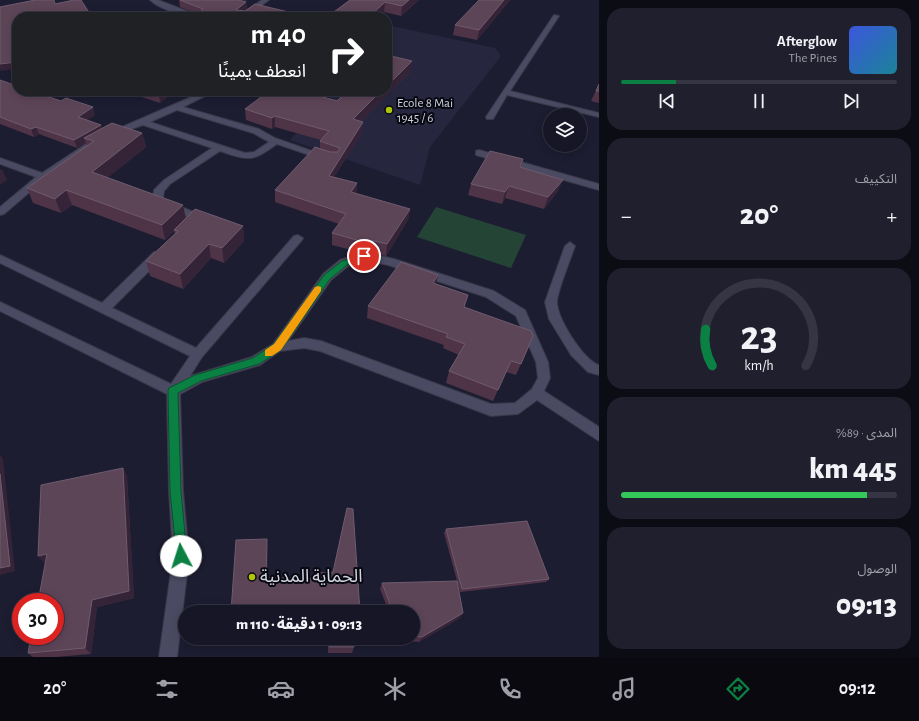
<!DOCTYPE html>
<html lang="ar">
<meta charset="utf-8">
<style>
body{margin:0;font-family:"Alegreya Sans","Noto Sans Arabic",sans-serif;background:#1f1f2e;color:#f1f3f6;direction:rtl;height:100vh;display:flex;flex-direction:column;font-size:15px;white-space:nowrap}
*{box-sizing:border-box;margin:0}
p{font-size:13px;color:#9e9fa7}
.icon{flex:none;width:22px;height:22px;fill:none;stroke:currentColor;stroke-width:2;stroke-linecap:round;stroke-linejoin:round}
.map{position:relative;flex:1;overflow:hidden;direction:ltr}
.side{display:flex;flex-direction:column;gap:8px;padding:8px;background:#0c0c15;width:320px}
.side>*{flex:none}
.banner{position:absolute;left:12px;top:12px;width:380px;height:84px;border-radius:16px;box-shadow:0 2px 10px #0003,0 0 0 1px #353543;direction:rtl;background:#202124;color:#fff;overflow:hidden}
.tools{position:absolute;left:543px;top:108px;display:grid;gap:8px}
.tools a{display:grid;place-items:center;width:44px;height:44px;border-radius:50%;background:#161626;box-shadow:0 2px 10px #0003,0 0 0 1px #353543;font-size:20px}
.speed{position:absolute;left:12px;top:593px;display:flex;gap:8px;font-size:20px;font-weight:700;text-align:center}
.speed>*{display:grid;place-content:center;width:52px;height:52px;border-radius:50%;background:#161626;box-shadow:0 2px 10px #0003,0 0 0 1px #353543;line-height:1}
.speed .limit{border:6px solid #d22;background:#fff;color:#111}
.pin{position:absolute;display:grid;place-items:center;width:34px;height:34px;color:#fff;margin:-17px;border:2px solid #fff;border-radius:50%;box-shadow:0 1px 4px #0007}
.me{position:absolute;width:44px;margin:-22px;rotate:355deg;stroke-linejoin:round;filter:drop-shadow(0 0 3px #0008)}
.turn{display:flex;align-items:center;gap:14px;height:84px;padding:0 20px;font-size:18px}
.turn .icon{width:52px;height:52px;stroke-width:2.5}
.turn b{display:block;font-size:28px;line-height:34px}
.big{font-size:30px;font-weight:800;line-height:1.1}
.side .widget{flex:1;display:flex;flex-direction:column;justify-content:center;gap:6px;min-width:0;padding:0 14px;border-radius:16px;background:#1f1f2e}
.side .dial{align-items:center;gap:0}
.dial svg{height:104px;overflow:visible;fill:none;stroke:#353543;stroke-width:7;stroke-linecap:round;text-anchor:middle}
.dial text{fill:#f1f3f6;stroke:none}
.song{display:flex;align-items:center;gap:12px}
.cover{width:48px;height:48px;border-radius:6px;background:linear-gradient(135deg,hsl(230 70% 55%),hsl(190 70% 35%))}
.played{height:4px;border-radius:2px;background:linear-gradient(90deg,#0b8043 20%,#353543 20%)}
.keys{display:flex;justify-content:space-around;direction:ltr}
.heat{display:flex;justify-content:space-between;align-items:center;font-size:22px;direction:ltr}
.charge{height:6px;border-radius:3px;background:linear-gradient(90deg,#34c759 89%,#353543 0)}
.trip{position:absolute;left:178px;top:605px;width:242px;height:40px;border-radius:20px;background:#161626;box-shadow:0 2px 10px #0003,0 0 0 1px #353543;font-weight:800;line-height:40px;text-align:center;direction:rtl}
.menu{display:flex;height:64px;justify-content:space-around;align-items:center;background:#09090f;color:#9e9fa7}
.menu .icon{width:28px;height:28px}
.menu .selected{color:#0b8043}
.menu b{font-size:18px;color:#f1f3f6}
main{display:flex;flex:1;min-height:0}
.map>svg:first-child{display:block}
.built{fill:#26263f}
.green{fill:#244436}
.lines{fill:none;stroke-linecap:round;stroke-linejoin:round}
.minor-casing{stroke:#383849;stroke-width:2}
.minor{fill:#4a4b62;fill-rule:evenodd}
.wall{fill:#4f3448}
.shaded-wall{fill:#352438}
.building{fill:#5d4558;stroke:#6f5b6e}
.route{fill:#0b8043;stroke:#07532c}
.slow{fill:#f59e0b}
.poi-dot{fill:#afc508;stroke:#080811;stroke-width:1.5}
.labels{text-anchor:middle;dominant-baseline:central;stroke-width:4;stroke-linejoin:round;paint-order:stroke}
.far-poi-label{font-size:13px;fill:#d2d3e1;stroke:#080811;text-anchor:start}
.near-poi-label{font-size:18px;fill:#d2d3e1;stroke:#080811;text-anchor:start}
</style>
<main>
<section class="side">
<div class="widget">
<div class="song"><i class="cover"></i><div><b>Afterglow</b><p>The Pines</p></div></div>
<div class="played"></div>
<div class="keys"><svg class="icon" aria-label="previous" viewBox="0 0 24 24"><path d="M18 5L8 12l10 7zM5 5v14"/></svg><svg class="icon" aria-label="pause" viewBox="0 0 24 24"><path d="M8 5v14M16 5v14"/></svg><svg class="icon" aria-label="next" viewBox="0 0 24 24"><path d="M6 5l10 7-10 7zM19 5v14"/></svg></div>
</div>
<div class="widget"><p>التكييف</p>
<div class="heat"><a>−</a><b class="big">20°</b><a>+</a></div>
</div>
<div class="widget dial"><svg viewBox="0 0 100 80">
<path d="M14 69A42 42 0 1 1 86 69"/>
<path d="M14 69A42 42 0 0 1 9 41" stroke="#0b8043"/>
<text x="50" y="56" font-size="32" font-weight="700">23</text>
<text x="50" y="72" font-size="11">km/h</text>
</svg></div>
<div class="widget"><p>المدى · 89%</p><b class="big">445 km</b><div class="charge"></div></div>
<div class="widget"><p>الوصول</p><b class="big">09:13</b></div>
</section>
<div class="map">
<svg width="599" height="657" viewBox="0 0 599 657">
<rect width="100%" height="100%" fill="#1d1d32"/>
<path class="built" d="M 387,25 L 495,48 L 501,56 L 430,147 L 420,185 L 290,140 L 336,91 L 387,91 Z"/>
<path class="green" d="M 436,207 L 526,235 L 511,268 L 417,237 Z"/>
<g class="lines">
<defs>
<g id="minor">
<path d="M 150,0 L 158,0 L 203,17 C 187,17 162,11 150,0 Z"/>
<path d="M 262,0 L 269,0 L 245,17 L 238,17 Z"/>
<path d="M 554,15 L 559,16 L 510,91 L 599,113 L 599,117 L 507,95 L 493,119 L 487,119 L 486,117 Z"/>
<path d="M 205,91 L 215,91 L 183,107 L 259,129 L 275,138 L 329,157 L 324,160 L 277,144 C 252,162 249,161 220,151 L 170,184 L 164,191 L 163,198 L 164,200 L 201,215 L 202,217 L 195,224 L 187,224 L 186,222 L 190,218 L 158,204 L 153,198 L 154,190 L 164,180 L 212,148 L 143,125 L 112,136 L 108,133 ZM 177,110 L 253,133 L 269,142 L 254,152 L 245,153 L 150,122 Z"/>
<path d="M 95,138 L 99,141 L 98,143 L 46,178 L 4,214 L 0,215 L 0,207 L 36,177 L 0,164 L 0,158 L 42,173 Z"/>
<path d="M 479,150 L 599,184 L 599,190 L 476,155 L 476,151 Z"/>
<path d="M 298,235 L 303,238 L 302,240 L 202,357 L 190,376 L 252,357 L 273,344 L 323,274 L 340,260 L 364,252 L 394,259 L 494,291 L 525,310 L 548,362 L 550,378 L 544,391 L 599,427 L 599,441 L 537,400 L 518,414 L 491,416 L 320,351 L 304,348 L 280,351 L 260,365 L 202,382 L 180,394 L 183,491 L 189,557 L 177,657 L 159,657 L 173,557 L 169,491 L 167,394 L 0,311 L 0,302 L 171,384 L 190,356 L 0,263 L 0,255 L 102,303 L 154,252 L 162,252 L 163,255 L 162,258 L 112,308 L 196,348 L 294,236 ZM 364,260 L 388,265 L 486,297 L 516,316 L 536,362 L 538,378 L 532,389 L 515,403 L 491,404 L 321,341 L 304,338 L 288,341 L 331,280 L 348,266 Z"/>
<path d="M 570,242 L 575,246 C 571,258 557,292 557,302 C 557,318 583,360 599,365 L 599,375 L 588,372 L 571,355 L 549,319 L 545,302 L 565,246 Z"/>
</g>
</defs>
<use href="#minor" class="minor-casing"/>
<use href="#minor" class="minor"/>
</g>
<g class="wall">
<path d="M 179,0 L 247,0 L 245,2 L 246,2 L 247,9 L 244,11 L 293,13 L 293,17 L 201,17 L 201,15 L 180,7 Z"/>
<path d="M 350,0 L 419,0 L 401,16 L 384,12 L 379,17 L 327,17 Z"/>
<path d="M 510,0 L 477,40 L 453,35 L 455,25 Z"/>
<path d="M 410,72 L 361,121 L 362,133 L 334,177 L 357,183 L 356,194 L 410,209 L 408,220 L 386,256 L 364,251 L 359,252 L 332,245 L 332,233 L 339,224 L 275,202 L 275,190 L 320,149 L 320,141 L 321,140 L 275,127 L 272,129 L 246,120 L 245,109 L 337,101 Z"/>
<path d="M 0,80 L 95,115 L 87,120 L 101,125 L 102,128 L 142,133 L 146,147 L 107,178 L 183,205 L 186,218 L 243,226 L 244,241 L 224,263 L 211,258 L 183,289 L 150,276 L 146,261 L 175,234 L 174,231 L 165,240 L 72,205 L 61,213 L 33,203 L 27,188 L 87,146 L 86,143 L 77,148 L 39,134 L 34,137 L 0,124 Z"/>
<path d="M 599,84 L 599,103 L 591,101 Z"/>
<path d="M 124,91 L 175,91 L 160,103 Z"/>
<path d="M 523,159 L 521,168 L 558,191 L 544,209 L 505,198 L 502,204 L 468,195 L 471,184 Z"/>
<path d="M 438,275 L 436,284 L 465,307 L 533,336 L 516,375 L 506,372 L 493,401 L 446,383 L 449,371 L 459,355 L 443,348 L 444,345 L 367,318 L 368,306 Z"/>
<path d="M 123,468 L 127,477 L 134,598 L 97,607 L 91,654 L 56,657 L 33,657 L 28,653 Z"/>
<path d="M 446,529 L 549,579 L 546,582 L 460,592 L 444,533 Z"/>
<path d="M 382,583 L 460,618 L 419,642 L 404,641 L 401,638 L 413,638 L 413,612 L 389,612 L 380,589 Z"/>
<path d="M 328,638 L 353,638 L 354,647 L 352,653 L 328,653 Z"/>
</g>
<g class="shaded-wall">
<path d="M 237,0 L 247,0 L 238,7 Z"/>
<path d="M 409,0 L 419,0 L 401,16 L 402,6 Z"/>
<path d="M 504,0 L 510,0 L 477,40 L 479,30 Z"/>
<path d="M 246,2 L 247,9 L 237,17 L 236,10 Z"/>
<path d="M 385,2 L 384,12 L 379,17 L 369,17 Z"/>
<path d="M 293,13 L 293,17 L 286,17 Z"/>
<path d="M 412,61 L 410,72 L 352,130 L 353,119 L 381,91 L 387,91 L 387,86 Z"/>
<path d="M 17,62 L 17,69 L 0,71 L 0,64 Z"/>
<path d="M 164,91 L 175,91 L 160,103 L 159,95 Z"/>
<path d="M 93,107 L 95,115 L 80,125 L 78,117 Z"/>
<path d="M 275,116 L 275,127 L 272,129 L 272,118 Z"/>
<path d="M 363,122 L 362,133 L 328,187 L 329,176 Z"/>
<path d="M 101,125 L 103,133 L 84,138 L 86,143 L 77,148 L 74,140 Z"/>
<path d="M 36,127 L 39,134 L 34,137 L 31,129 Z"/>
<path d="M 142,133 L 146,147 L 96,187 L 92,172 Z"/>
<path d="M 2,169 L 7,180 L 0,185 L 0,170 Z"/>
<path d="M 563,180 L 558,191 L 544,209 L 548,197 Z"/>
<path d="M 357,183 L 356,194 L 351,192 Z"/>
<path d="M 509,186 L 505,198 L 502,204 L 505,192 Z"/>
<path d="M 66,190 L 72,205 L 61,213 L 55,199 Z"/>
<path d="M 183,205 L 186,220 L 174,230 L 174,231 L 165,240 L 162,225 Z"/>
<path d="M 410,209 L 408,220 L 386,256 L 387,244 Z"/>
<path d="M 243,226 L 244,241 L 224,263 L 222,248 Z"/>
<path d="M 366,239 L 364,251 L 359,252 L 360,241 Z"/>
<path d="M 209,244 L 211,258 L 183,289 L 180,274 Z"/>
<path d="M 438,275 L 435,287 L 433,283 Z"/>
<path d="M 0,455 L 3,459 L 15,571 L 0,575 Z"/>
<path d="M 123,468 L 127,477 L 134,598 L 97,607 L 91,654 L 85,648 L 92,600 Z"/>
<path d="M 267,539 L 268,548 L 267,586 L 266,578 Z"/>
<path d="M 47,554 L 45,564 L 38,556 Z"/>
<path d="M 463,613 L 460,618 L 419,642 L 422,637 Z"/>
</g>
<g class="building">
<path d="M 35,0 L 54,0 L 55,4 L 74,0 L 81,0 L 92,17 L 17,17 L 17,62 L 0,64 L 0,7 Z"/>
<path d="M 180,0 L 238,0 L 246,2 L 236,10 L 245,11 L 255,4 L 293,13 L 286,17 L 223,17 L 201,11 L 203,9 Z"/>
<path d="M 350,0 L 409,0 L 402,6 L 385,2 L 369,17 L 327,17 Z"/>
<path d="M 479,0 L 504,0 L 479,30 L 455,25 Z"/>
<path d="M 149,12 L 169,17 L 141,17 Z"/>
<path d="M 387,55 L 412,61 L 387,86 Z"/>
<path d="M 0,80 L 17,86 L 17,91 L 31,91 L 61,101 L 66,98 L 93,107 L 78,117 L 101,125 L 74,140 L 36,127 L 31,129 L 0,117 Z"/>
<path d="M 599,84 L 599,91 L 596,91 Z"/>
<path d="M 147,91 L 164,91 L 159,95 Z"/>
<path d="M 269,91 L 302,91 L 337,101 L 347,91 L 381,91 L 353,119 L 363,122 L 329,176 L 357,183 L 351,192 L 410,209 L 387,244 L 366,239 L 360,241 L 332,233 L 346,214 L 275,190 L 315,147 L 330,152 L 338,152 L 340,148 L 320,141 L 329,131 L 275,116 L 272,118 L 245,109 Z"/>
<path d="M 112,123 L 142,133 L 92,172 L 183,205 L 162,225 L 66,190 L 55,199 L 27,188 L 94,141 L 84,138 Z"/>
<path d="M 490,151 L 523,159 L 520,167 L 563,180 L 548,197 L 509,186 L 505,192 L 471,184 Z"/>
<path d="M 195,209 L 243,226 L 222,248 L 209,244 L 180,274 L 146,261 L 178,231 L 174,230 Z"/>
<path d="M 401,262 L 438,275 L 433,283 L 468,295 L 464,307 L 531,331 L 533,336 L 521,364 L 511,361 L 498,390 L 449,371 L 465,344 L 446,337 L 448,334 L 368,306 Z"/>
<path d="M 123,468 L 129,591 L 92,600 L 85,648 L 28,653 L 31,636 L 55,636 L 55,602 L 38,602 L 47,554 L 38,556 L 41,485 Z"/>
<path d="M 0,474 L 10,566 L 0,568 Z"/>
<path d="M 347,508 L 353,509 L 360,612 L 231,612 L 236,540 L 267,539 L 266,578 L 320,578 L 320,573 L 333,572 Z"/>
<path d="M 527,521 L 549,579 L 462,589 L 446,529 Z"/>
<path d="M 457,581 L 463,613 L 422,637 L 413,636 L 413,612 L 393,612 L 382,583 Z"/>
<path d="M 329,638 L 353,638 L 354,647 L 329,647 Z"/>
</g>
<path class="route" d="M 364,254 L 367,255 L 367,258 L 347,265 L 330,279 L 281,350 L 259,364 L 201,381 L 178,393 L 181,491 L 187,556 L 186,561 L 181,563 L 177,561 L 170,491 L 168,391 L 169,388 L 195,375 L 253,358 L 274,344 L 324,275 L 342,261 Z"/>
<path class="slow" d="M 318,286 L 321,287 L 321,291 L 281,350 L 272,356 L 265,356 L 265,350 L 274,344 L 315,287 Z"/>
<g class="poi-dot">
<circle cx="389" cy="110" r="4"/>
<circle cx="252" cy="577" r="4"/>
</g>
<g class="labels">
<g class="far-poi-label">
<text x="397" y="103">Ecole 8 Mai<tspan x="397" dy="15">1945 / 6</tspan></text>
</g>
<g class="near-poi-label">
<text x="260" y="577">الحماية المدنية</text>
</g>
</g>
</svg>
<div class="tools">
<a><svg class="icon" aria-label="layers" viewBox="0 0 24 24"><path d="M12 4l9 5-9 5-9-5zM3 14l9 5 9-5"/></svg></a>
</div>
<div class="speed"><div class="limit">30</div></div>
<div class="pin" style="left:364px;top:256px;background:#d93025"><svg class="icon" aria-label="arrive" viewBox="0 0 24 24"><path d="M6 21V4h12l-3 4 3 4H6"/></svg></div>
<svg class="me" style="left:181px;top:556px" viewBox="-20 -20 40 40"><circle r="19" fill="#fff"/><path d="M0-13L10 11 0 6-10 11z" fill="#0b8043"/></svg>
<div class="trip">09:13 · 1 دقيقة · 110 m</div>
<div class="banner">
<div class="turn"><svg class="icon" aria-label="right" viewBox="0 0 24 24"><path d="M7 20v-9h11M14 6l5 5-5 5"/></svg><div><b>40 m</b>انعطف يمينًا</div></div>
</div>
</div>
</main>
<nav class="menu">
<b>09:12</b>
<svg class="icon selected" aria-label="directions" viewBox="0 0 24 24"><path d="M12 3l9 9-9 9-9-9zM9 14v-3h6M13 9l2 2-2 2"/></svg>
<svg class="icon" aria-label="music" viewBox="0 0 24 24"><path d="M9 18V5l10-2v13"/><circle cx="6" cy="18" r="3"/><circle cx="16" cy="16" r="3"/></svg>
<svg class="icon" aria-label="phone" viewBox="0 0 24 24"><path d="M5 4h4l2 5-3 2q2 4 5 5l2-3 5 2v4C11 20 4 13 5 4z"/></svg>
<svg class="icon" aria-label="climate" viewBox="0 0 24 24"><path d="M12 3v18M4 7l16 10M4 17L20 7"/></svg>
<svg class="icon" aria-label="car" viewBox="0 0 24 24"><path d="M5 17H2v-5l4-1 3-4h7l3 4 3 1v5h-3M9 17h6M6 11h13"/><circle cx="7" cy="17" r="2"/><circle cx="17" cy="17" r="2"/></svg>
<svg class="icon" aria-label="filters" viewBox="0 0 24 24"><path d="M4 7h16M4 17h16"/><circle cx="9" cy="7" r="2"/><circle cx="15" cy="17" r="2"/></svg>
<b>20°</b>
</nav>
